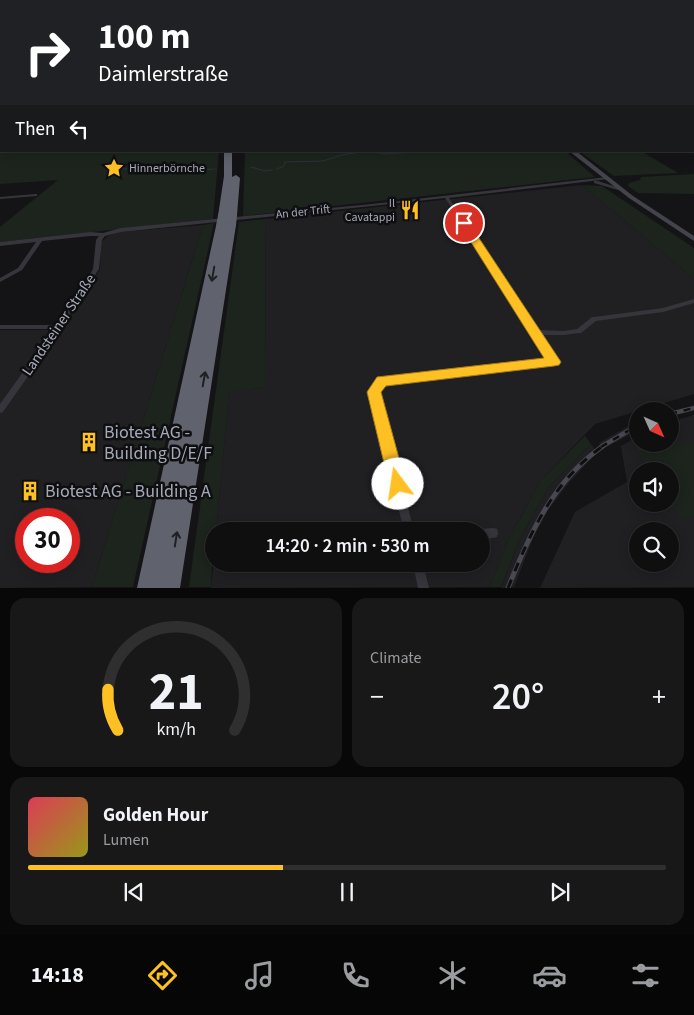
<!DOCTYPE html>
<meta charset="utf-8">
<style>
body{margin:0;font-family:"Source Sans 3",sans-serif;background:#181819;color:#f1f3f6;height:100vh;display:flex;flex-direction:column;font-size:19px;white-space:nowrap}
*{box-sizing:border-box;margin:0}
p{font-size:16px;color:#9b9c9f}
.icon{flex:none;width:28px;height:28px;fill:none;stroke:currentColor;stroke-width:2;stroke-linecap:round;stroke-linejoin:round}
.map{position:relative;height:588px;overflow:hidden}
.details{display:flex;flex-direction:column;gap:10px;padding:10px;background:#080809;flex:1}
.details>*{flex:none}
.banner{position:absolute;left:0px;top:0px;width:695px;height:152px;box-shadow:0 2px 12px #0003,0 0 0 1px #2f2f30;background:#202124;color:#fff;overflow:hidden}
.needle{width:32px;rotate:135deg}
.controls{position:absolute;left:629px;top:402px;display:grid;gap:10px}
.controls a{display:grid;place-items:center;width:50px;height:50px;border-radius:50%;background:#0f0f10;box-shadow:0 2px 12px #0003,0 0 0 1px #2f2f30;font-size:25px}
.speed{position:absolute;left:15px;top:508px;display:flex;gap:10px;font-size:25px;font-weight:700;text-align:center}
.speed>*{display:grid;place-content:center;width:65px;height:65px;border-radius:50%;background:#0f0f10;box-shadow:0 2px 12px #0003,0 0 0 1px #2f2f30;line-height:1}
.speed .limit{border:8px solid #d22;background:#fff;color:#111}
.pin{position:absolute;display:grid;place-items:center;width:42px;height:42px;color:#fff;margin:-21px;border:2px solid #fff;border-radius:50%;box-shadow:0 1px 5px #0007}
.me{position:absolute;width:55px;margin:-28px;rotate:346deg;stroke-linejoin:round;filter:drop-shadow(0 0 4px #0008)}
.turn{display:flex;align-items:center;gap:18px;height:105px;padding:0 15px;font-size:22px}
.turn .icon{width:65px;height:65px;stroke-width:2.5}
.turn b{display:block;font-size:35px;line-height:42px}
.then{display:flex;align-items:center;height:48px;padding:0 15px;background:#0003;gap:10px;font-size:19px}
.big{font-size:38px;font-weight:600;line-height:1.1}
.details .card{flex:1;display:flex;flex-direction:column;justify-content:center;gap:8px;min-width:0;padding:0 18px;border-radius:15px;background:#181819}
.details .dial{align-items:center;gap:0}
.dial svg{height:130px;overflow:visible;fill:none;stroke:#2f2f30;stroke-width:7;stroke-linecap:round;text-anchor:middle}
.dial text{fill:#f1f3f6;stroke:none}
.song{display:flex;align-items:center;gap:15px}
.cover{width:60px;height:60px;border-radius:8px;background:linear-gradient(135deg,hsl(350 70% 55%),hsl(60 70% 35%))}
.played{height:5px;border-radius:2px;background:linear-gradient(90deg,#ffc023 40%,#2f2f30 40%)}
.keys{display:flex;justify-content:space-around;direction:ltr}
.heat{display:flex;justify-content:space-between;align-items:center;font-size:28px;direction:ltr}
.details .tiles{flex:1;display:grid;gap:10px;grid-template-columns:1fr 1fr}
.card:last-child{grid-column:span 2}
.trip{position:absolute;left:205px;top:522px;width:285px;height:50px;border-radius:25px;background:#0f0f10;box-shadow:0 2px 12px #0003,0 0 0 1px #2f2f30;font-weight:600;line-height:50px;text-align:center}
.tab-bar{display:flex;height:80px;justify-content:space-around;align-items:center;background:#060606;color:#9b9c9f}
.tab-bar .icon{width:35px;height:35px}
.tab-bar .selected{color:#ffc023}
.tab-bar b{font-size:22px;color:#f1f3f6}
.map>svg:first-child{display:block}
.built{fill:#202023;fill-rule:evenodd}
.green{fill:#1c241d}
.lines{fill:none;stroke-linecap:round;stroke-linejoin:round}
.stream{stroke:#29323b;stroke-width:1}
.minor{fill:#35353b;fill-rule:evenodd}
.secondary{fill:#43444b;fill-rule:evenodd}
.motorway{fill:#60636d;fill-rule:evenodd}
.rail-far1-casing{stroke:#484950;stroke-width:4.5}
.rail-casing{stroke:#484950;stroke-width:5}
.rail-far1{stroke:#0f0f11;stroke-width:2.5;stroke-dasharray:7;stroke-linecap:butt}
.rail{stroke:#0f0f11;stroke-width:3;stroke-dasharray:9;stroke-linecap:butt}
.motorway-bridge{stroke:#60636d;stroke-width:10}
.oneway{stroke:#1f2023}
.route{fill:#ffc023;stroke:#a67d17}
.labels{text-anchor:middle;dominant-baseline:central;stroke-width:5;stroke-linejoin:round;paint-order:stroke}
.far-poi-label{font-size:12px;fill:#a5a9b7;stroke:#0f0f11;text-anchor:start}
.far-street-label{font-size:12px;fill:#a5a9b7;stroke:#0f0f11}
.street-label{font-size:15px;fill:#a5a9b7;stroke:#0f0f11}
.near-poi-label{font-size:18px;fill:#a5a9b7;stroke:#0f0f11;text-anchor:start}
</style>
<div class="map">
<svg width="694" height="588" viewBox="0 0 694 588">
<rect width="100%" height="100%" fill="#141416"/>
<g class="built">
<path d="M 582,185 L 694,279 L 694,394 L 595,424 L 541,480 L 508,540 L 490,587 L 211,588 L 214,561 L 214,564 L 481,564 L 481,531 L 216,531 L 229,391 L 266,387 L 265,219 Z"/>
<path d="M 203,225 L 92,587 L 0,588 L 0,330 L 62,330 L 100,269 L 101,242 L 108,236 L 119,232 ZM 26,519 L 69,519 L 69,561 L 26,561 Z"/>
<path d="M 694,415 L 694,587 L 540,588 L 575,512 L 627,482 L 621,446 L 637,437 L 638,444 L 670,444 L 670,422 ZM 638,471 L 670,471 L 670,504 L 638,504 ZM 638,531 L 670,531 L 670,564 L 638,564 Z"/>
<path d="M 637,421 L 637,431 L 604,448 L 599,443 Z"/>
<path d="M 591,444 L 597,452 L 568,484 L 548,510 L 534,536 L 514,587 L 501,588 L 520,539 L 548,488 Z"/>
</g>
<g class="green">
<path d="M 0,75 L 1,151 L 219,151 L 213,219 L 0,242 L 0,227 L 58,180 L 0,184 Z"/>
<path d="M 245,151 L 565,151 L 595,177 L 243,216 Z"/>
<path d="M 579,151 L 641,151 L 678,173 L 614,176 Z"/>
<path d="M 694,174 L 694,194 L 638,193 L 628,186 L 629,183 L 640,180 L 641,177 Z"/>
<path d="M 582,185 L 602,186 L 694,248 L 694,279 Z"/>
<path d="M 265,219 L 266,387 L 229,392 L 216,531 L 214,531 L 211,587 L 189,587 L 239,222 Z"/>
<path d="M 214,223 L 133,587 L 92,587 L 203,225 Z"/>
<path d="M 585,436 L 591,444 L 548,488 L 520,539 L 501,587 L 490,587 L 508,540 L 541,480 Z"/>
<path d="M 694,444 L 694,517 L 680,518 L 670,502 L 670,471 L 651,471 L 636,448 Z"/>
</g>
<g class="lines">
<g class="stream">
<path d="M 370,151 L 384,154 L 415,152"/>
<path d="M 419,152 L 427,151"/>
<path d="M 251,167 L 265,171 L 272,170"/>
<path d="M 114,168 L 169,172 C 173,174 206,169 215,169"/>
<path d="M 277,169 L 284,166 L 285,162 L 323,161 L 342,155 L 367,151"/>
</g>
<g class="minor">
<path d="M 607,177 L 609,177 L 609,179 L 449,198 L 537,330 L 564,331 L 577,329 L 592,317 L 594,317 L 663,308 L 694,299 L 694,303 L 663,312 L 596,321 L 581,333 L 579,333 L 564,335 L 540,335 L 558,362 L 557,364 L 554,365 L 384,384 L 378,392 L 414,531 L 404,531 L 370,392 L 379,379 L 549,360 L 445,198 L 372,206 L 121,232 L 105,236 L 102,240 L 99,269 L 61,329 L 3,412 L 0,413 L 0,404 L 54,329 L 0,329 L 0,325 L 57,325 L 93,269 L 96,240 L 99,236 L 90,236 L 42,241 L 22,270 L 0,282 L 0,278 L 18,268 L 36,242 L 0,246 L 0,242 L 90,232 L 103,233 L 121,228 L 372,204 Z"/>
<path d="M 594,181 L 598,181 L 622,189 L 618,190 L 594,183 Z"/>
<path d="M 35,194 L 37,194 L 37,196 L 0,199 L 0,197 Z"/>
<path d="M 493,528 L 497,529 L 498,533 L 497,537 L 493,538 L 481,539 L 481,531 L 477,531 L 481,529 Z"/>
<path d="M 413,564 L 423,564 L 429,588 L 418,588 Z"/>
</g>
<path class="secondary" d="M 569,151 L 576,151 L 633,196 L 694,236 L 694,241 L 629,198 Z"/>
<g class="motorway">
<path d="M 224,151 L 232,151 L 232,177 L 236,175 L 240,178 L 237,215 L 236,217 L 228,216 L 223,219 L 218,216 L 224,176 Z"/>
<path d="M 231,222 L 236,225 L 180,588 L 137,588 L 216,226 L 221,223 L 226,225 Z"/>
</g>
<defs>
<g id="rail-far1">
<path d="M 670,414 L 694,408"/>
<path d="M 601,447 L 638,425"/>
</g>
<path id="rail" d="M 508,588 C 530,533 553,481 603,446"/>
</defs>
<use href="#rail-far1" class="rail-far1-casing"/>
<use href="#rail" class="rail-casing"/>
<use href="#rail-far1" class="rail-far1"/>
<use href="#rail" class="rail"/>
<g class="motorway-bridge">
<path d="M 231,225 L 232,215"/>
<path d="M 221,226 L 223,216"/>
</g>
</g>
<defs><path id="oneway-shaft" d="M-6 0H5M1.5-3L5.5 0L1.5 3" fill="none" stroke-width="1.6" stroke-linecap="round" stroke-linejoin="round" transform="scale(1.25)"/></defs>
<g class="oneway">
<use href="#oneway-shaft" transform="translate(213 274) rotate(100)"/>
<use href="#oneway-shaft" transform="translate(204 379) rotate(-80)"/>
<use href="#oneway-shaft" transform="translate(176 539) rotate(-81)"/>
</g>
<linearGradient id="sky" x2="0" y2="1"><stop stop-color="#0b0b0c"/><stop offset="0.48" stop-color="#343a47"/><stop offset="1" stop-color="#343a47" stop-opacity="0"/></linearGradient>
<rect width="694" height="157" fill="url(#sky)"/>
<path class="route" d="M 464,220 L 469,223 L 561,362 L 559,365 L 554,366 L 386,386 L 381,392 L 406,484 L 404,490 L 398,492 L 391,490 L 389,484 L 367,392 L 377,377 L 544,358 L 459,223 Z"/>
<defs>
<symbol id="sight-bare" viewBox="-9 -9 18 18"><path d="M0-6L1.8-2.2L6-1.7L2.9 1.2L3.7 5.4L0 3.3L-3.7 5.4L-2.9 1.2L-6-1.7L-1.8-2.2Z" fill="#ffc023" stroke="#0f0f11" stroke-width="2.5" paint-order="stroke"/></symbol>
<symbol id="restaurant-bare" viewBox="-9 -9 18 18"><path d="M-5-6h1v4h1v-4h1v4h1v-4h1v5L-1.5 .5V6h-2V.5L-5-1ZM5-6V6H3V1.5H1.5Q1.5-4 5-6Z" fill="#ffc023" stroke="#0f0f11" stroke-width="2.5" paint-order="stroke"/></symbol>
<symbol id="building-bare" viewBox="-9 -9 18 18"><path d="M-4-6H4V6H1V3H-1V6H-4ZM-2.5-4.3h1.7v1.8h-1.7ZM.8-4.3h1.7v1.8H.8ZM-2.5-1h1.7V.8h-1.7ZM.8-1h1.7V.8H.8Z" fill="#ffc023" stroke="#0f0f11" stroke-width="2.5" paint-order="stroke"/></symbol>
</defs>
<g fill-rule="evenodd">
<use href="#sight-bare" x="100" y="154" width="28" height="28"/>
<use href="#restaurant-bare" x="396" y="196" width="28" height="28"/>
<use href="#building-bare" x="75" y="428" width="28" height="28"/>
<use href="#building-bare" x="16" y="477" width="28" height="28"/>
</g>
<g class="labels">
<g class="far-poi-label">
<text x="129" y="168">Hinnerbörnche</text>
<text x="395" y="203" text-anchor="end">Il<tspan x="395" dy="14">Cavatappi</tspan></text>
</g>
<g class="far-street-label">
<text transform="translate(303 212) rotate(-6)">An der Trift</text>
</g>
<g class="street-label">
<text transform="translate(59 325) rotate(-56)">Landsteiner Straße</text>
</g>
<g class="near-poi-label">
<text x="104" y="432">Biotest AG -<tspan x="104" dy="21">Building D/E/F</tspan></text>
<text x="45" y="491">Biotest AG - Building A</text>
</g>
</g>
</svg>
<div class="controls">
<a><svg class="needle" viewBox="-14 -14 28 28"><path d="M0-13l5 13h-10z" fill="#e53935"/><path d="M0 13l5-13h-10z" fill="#9b9c9f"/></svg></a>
<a><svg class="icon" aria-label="sound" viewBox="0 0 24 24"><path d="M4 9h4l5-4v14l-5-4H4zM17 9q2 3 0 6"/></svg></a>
<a><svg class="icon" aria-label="search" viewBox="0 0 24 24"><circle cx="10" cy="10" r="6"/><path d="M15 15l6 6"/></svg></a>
</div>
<div class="speed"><div class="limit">30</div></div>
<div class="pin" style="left:464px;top:223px;background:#d93025"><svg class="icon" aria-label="arrive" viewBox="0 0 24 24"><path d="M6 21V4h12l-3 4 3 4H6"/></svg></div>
<svg class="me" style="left:398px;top:484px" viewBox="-20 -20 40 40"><circle r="19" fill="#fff"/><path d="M0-13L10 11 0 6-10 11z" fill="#ffc023"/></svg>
<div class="trip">14:20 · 2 min · 530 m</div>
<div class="banner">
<div class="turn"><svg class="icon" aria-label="right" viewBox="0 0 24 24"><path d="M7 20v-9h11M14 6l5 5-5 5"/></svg><div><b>100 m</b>Daimlerstraße</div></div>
<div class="then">Then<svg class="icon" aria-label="left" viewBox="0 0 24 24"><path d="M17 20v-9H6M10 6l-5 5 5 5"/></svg></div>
</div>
</div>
<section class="details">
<div class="tiles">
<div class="card dial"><svg viewBox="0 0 100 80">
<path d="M14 69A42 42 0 1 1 86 69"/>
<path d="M14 69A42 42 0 0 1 8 44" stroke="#ffc023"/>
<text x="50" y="56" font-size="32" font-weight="700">21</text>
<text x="50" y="72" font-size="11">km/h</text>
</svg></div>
<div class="card"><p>Climate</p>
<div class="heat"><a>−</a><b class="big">20°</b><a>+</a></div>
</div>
<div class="card">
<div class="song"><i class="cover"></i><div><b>Golden Hour</b><p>Lumen</p></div></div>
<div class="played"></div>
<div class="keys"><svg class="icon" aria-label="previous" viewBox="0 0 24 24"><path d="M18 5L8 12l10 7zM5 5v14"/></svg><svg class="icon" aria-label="pause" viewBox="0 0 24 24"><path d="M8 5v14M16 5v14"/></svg><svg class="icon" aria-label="next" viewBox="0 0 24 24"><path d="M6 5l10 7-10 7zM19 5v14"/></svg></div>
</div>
</div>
</section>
<nav class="tab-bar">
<b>14:18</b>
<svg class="icon selected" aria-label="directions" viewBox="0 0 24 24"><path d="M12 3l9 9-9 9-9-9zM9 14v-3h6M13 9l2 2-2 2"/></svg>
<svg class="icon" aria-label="music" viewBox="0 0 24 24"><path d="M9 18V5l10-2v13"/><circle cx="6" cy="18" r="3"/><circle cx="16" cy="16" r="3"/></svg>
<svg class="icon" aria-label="phone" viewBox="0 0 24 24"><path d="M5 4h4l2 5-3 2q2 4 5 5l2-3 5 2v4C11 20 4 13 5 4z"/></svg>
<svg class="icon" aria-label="climate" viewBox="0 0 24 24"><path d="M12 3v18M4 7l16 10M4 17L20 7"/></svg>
<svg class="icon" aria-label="car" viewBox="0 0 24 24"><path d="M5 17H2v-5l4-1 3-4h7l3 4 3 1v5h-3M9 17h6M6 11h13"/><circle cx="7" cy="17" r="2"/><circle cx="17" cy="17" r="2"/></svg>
<svg class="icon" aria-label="filters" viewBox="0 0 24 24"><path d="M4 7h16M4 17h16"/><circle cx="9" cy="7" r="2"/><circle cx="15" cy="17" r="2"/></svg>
</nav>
